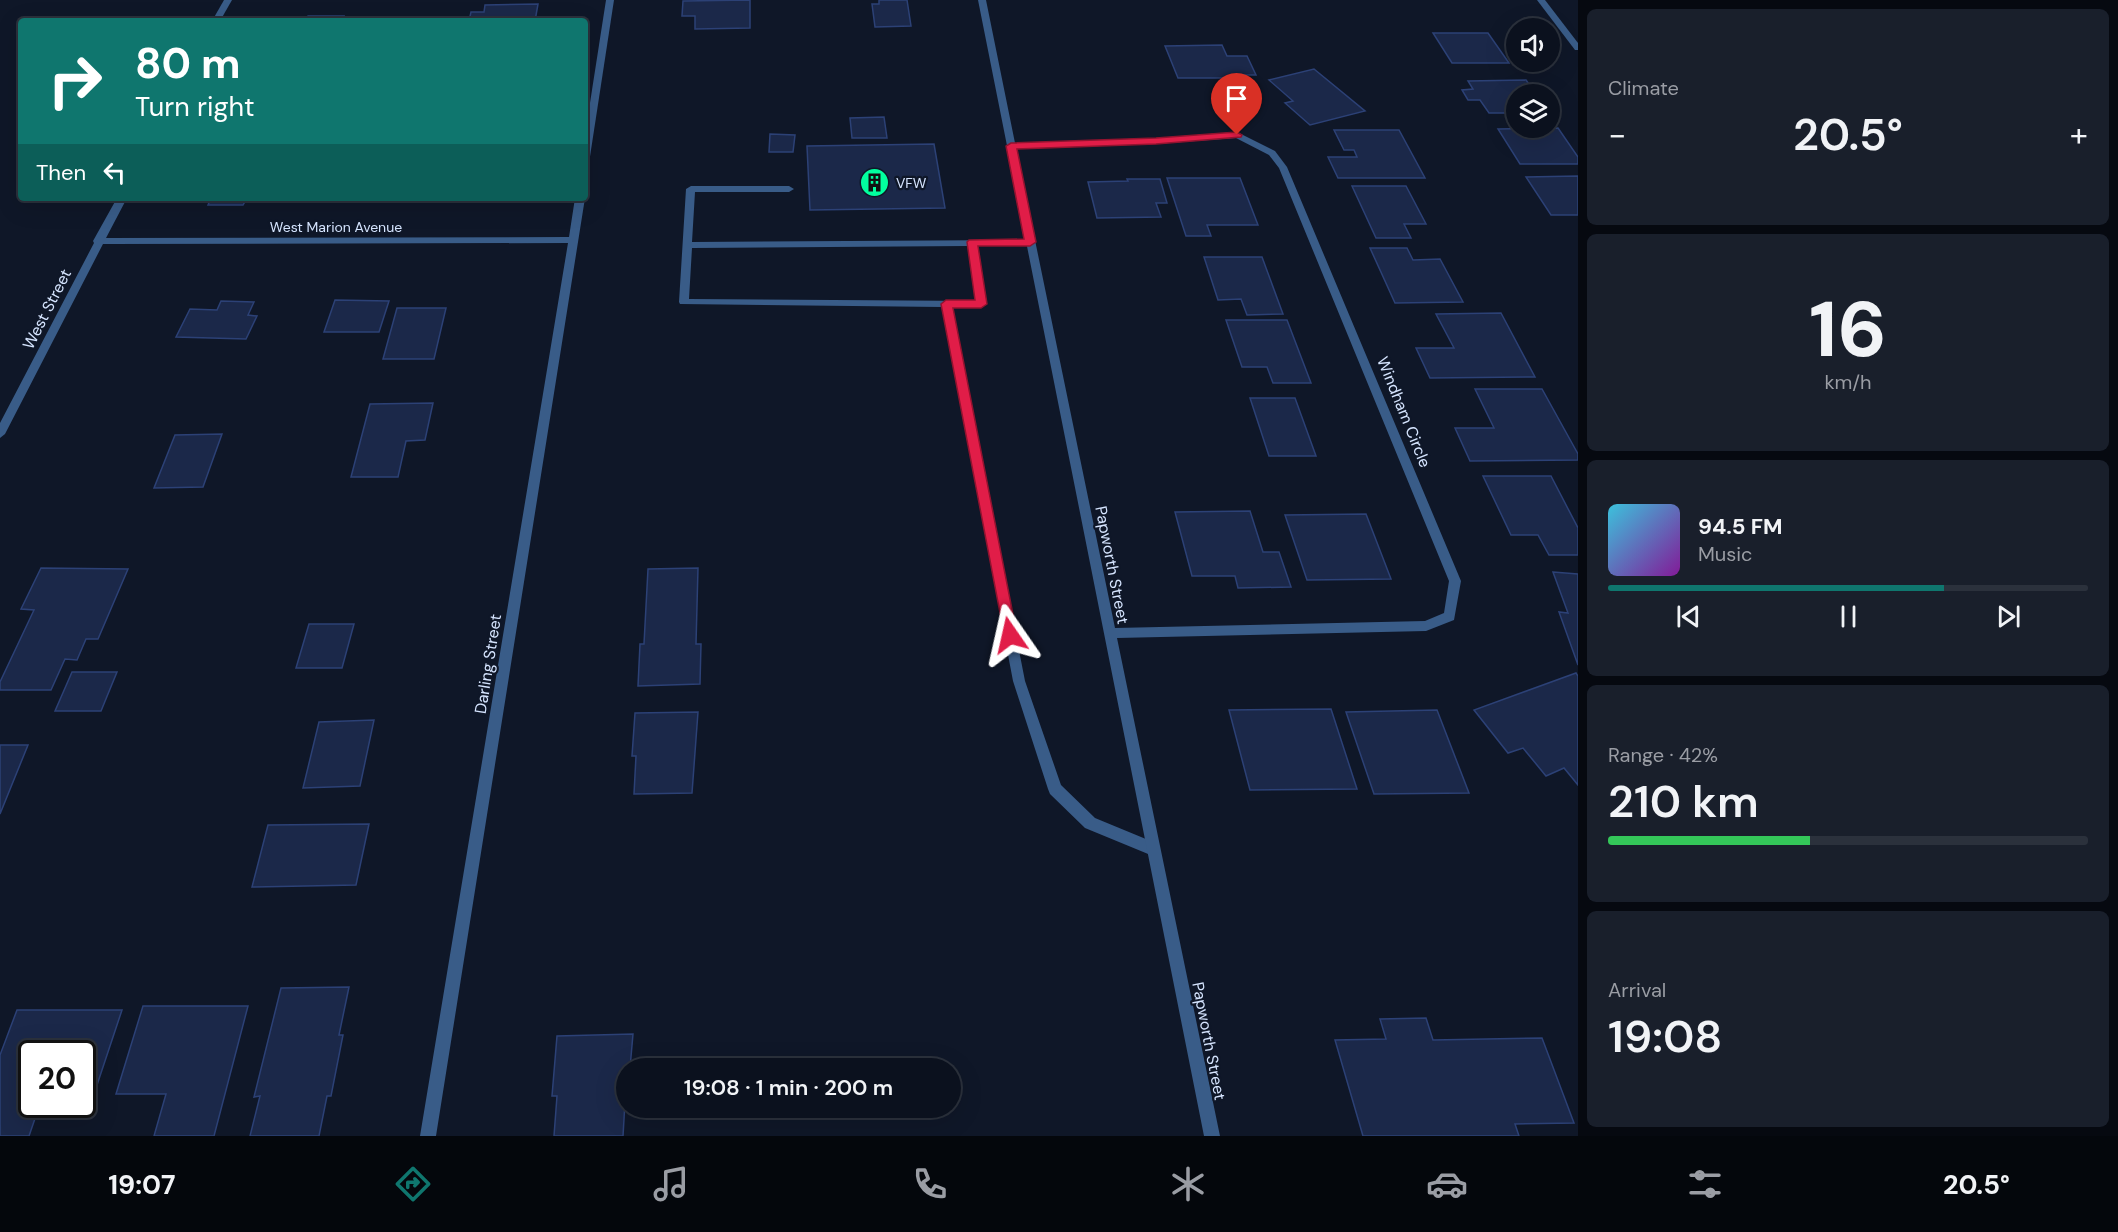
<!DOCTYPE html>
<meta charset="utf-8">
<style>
body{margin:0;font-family:"DM Sans",sans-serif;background:#191f2b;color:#f1f3f6;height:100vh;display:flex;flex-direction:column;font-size:22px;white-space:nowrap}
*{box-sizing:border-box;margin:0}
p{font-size:20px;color:#9a9da4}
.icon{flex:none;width:33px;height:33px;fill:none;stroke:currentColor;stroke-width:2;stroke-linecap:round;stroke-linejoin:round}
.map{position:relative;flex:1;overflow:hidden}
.drawer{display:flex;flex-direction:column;gap:9px;padding:9px;background:#060910;width:540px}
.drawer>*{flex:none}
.guide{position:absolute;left:18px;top:18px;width:570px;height:183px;border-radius:6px;box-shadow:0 6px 24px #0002,0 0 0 2px #2b313c;background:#0f766e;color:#fff;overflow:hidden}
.buttons{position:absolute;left:1506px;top:18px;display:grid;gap:12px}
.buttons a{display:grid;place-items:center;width:54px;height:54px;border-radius:50%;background:#0b111e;box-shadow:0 6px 24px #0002,0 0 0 2px #2b313c;font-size:30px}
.speed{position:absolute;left:18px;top:1040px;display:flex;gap:12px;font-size:30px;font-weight:700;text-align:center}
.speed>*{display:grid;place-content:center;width:78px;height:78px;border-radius:50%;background:#0b111e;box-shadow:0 6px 24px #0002,0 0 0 2px #2b313c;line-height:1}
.speed .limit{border:3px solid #111;border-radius:9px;background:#fff;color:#111}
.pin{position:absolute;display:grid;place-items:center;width:51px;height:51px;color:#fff;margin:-62px -26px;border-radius:50% 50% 50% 0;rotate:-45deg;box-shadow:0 0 6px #0007}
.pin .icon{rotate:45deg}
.me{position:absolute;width:66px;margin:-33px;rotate:349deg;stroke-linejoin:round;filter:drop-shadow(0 0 4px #0008)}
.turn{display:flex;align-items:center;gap:21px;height:126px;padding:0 18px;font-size:27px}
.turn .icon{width:78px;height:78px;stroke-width:2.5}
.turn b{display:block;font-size:42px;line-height:51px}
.then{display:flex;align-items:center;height:57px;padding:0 18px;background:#0003;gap:12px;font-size:22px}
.big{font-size:45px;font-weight:600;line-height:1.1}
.drawer .tile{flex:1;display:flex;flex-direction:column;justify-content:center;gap:9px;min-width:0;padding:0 21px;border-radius:9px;background:#191f2b}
.drawer .dial{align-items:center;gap:0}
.dial b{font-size:78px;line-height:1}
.song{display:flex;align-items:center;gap:18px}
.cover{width:72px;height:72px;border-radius:9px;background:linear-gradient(135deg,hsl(190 70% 55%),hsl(290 70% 35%))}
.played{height:6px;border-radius:3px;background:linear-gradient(90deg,#0f766e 70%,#2b313c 70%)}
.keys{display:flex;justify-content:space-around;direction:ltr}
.heat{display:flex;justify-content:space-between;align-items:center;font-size:33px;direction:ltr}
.charge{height:9px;border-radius:4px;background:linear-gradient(90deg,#34c759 42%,#2b313c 0)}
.trip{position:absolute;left:616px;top:1058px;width:345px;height:60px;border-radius:30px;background:#0b111e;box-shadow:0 6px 24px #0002,0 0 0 2px #2b313c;font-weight:600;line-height:60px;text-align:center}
.dock{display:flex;height:96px;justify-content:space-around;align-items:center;background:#04070c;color:#9a9da4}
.dock .icon{width:42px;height:42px}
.dock .selected{color:#0f766e}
.dock b{font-size:27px;color:#f1f3f6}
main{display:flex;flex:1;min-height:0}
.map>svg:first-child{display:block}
.building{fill:#1b2849;stroke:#2c4176;stroke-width:1.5}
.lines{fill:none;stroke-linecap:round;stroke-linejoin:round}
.service{fill:#395c88;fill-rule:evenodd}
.minor{fill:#395c88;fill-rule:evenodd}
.route{fill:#e11d48;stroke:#92132f;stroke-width:1.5}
.labels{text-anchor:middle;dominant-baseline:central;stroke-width:4.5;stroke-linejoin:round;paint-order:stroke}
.far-poi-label{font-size:14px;fill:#d6e5ff;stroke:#0f1728;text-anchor:start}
.far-street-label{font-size:14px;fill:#d6e5ff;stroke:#0f1728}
.street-label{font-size:16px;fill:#d6e5ff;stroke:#0f1728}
</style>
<main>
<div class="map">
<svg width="1578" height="1136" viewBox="0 0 1578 1136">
<rect width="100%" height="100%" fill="#0f1728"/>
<g class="building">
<path d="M 750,0 L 750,28 L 695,29 L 695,16 L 682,16 L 683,1 Z"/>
<path d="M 879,0 L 907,0 L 911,26 L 875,27 L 872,4 L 879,4 Z"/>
<path d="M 538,4 L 535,21 L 469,21 L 471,12 L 484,12 L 485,5 Z"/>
<path d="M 308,16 L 344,16 L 342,21 L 305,21 Z"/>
<path d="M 1433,33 L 1488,33 L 1509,63 L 1452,63 Z"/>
<path d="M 1222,45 L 1227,56 L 1247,56 L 1256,75 L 1243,75 L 1244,78 L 1178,78 L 1165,46 Z"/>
<path d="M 1314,69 L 1365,111 L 1310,125 L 1285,103 L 1293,101 L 1269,80 Z"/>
<path d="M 1526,80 L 1536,94 L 1516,94 L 1516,113 L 1489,113 L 1480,100 L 1468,100 L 1462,90 L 1473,89 L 1468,81 Z"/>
<path d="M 884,117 L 887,138 L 852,138 L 850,118 Z"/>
<path d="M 1558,128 L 1578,157 L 1578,164 L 1520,164 L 1498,129 Z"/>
<path d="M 1334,130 L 1399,130 L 1425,178 L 1338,178 L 1328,157 L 1357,157 L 1354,150 L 1344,150 Z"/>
<path d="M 770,134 L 795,135 L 793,152 L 769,152 Z"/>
<path d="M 934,144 L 945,208 L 810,210 L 807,146 Z"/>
<path d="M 1578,176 L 1578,215 L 1551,215 L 1526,177 Z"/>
<path d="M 1167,178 L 1240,178 L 1258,225 L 1207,225 L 1211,236 L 1186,236 Z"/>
<path d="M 1127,179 L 1160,179 L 1167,203 L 1156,203 L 1161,217 L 1097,218 L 1088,182 L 1128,181 Z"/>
<path d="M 1352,186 L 1406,186 L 1426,224 L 1404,224 L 1411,238 L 1376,238 Z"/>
<path d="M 211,198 L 247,198 L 243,205 L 208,205 Z"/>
<path d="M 1370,248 L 1407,248 L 1413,260 L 1440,259 L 1463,302 L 1395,303 Z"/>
<path d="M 1204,257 L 1262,257 L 1283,314 L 1247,315 L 1241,299 L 1218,300 Z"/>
<path d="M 335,300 L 389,301 L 379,332 L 324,332 Z"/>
<path d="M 221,301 L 254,302 L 248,315 L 257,316 L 246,339 L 176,337 L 190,309 L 217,310 Z"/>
<path d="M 397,308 L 446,308 L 434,359 L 383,359 Z"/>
<path d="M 1501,313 L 1535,377 L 1430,378 L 1416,348 L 1454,348 L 1436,314 Z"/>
<path d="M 1226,320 L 1287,320 L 1311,383 L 1273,383 L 1267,367 L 1242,367 Z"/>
<path d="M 1475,389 L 1542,389 L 1578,454 L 1578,460 L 1470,461 L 1455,428 L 1494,428 Z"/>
<path d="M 1250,398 L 1295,398 L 1316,456 L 1269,456 Z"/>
<path d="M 433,403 L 425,440 L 406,441 L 398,477 L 351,477 L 370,404 Z"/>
<path d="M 222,434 L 203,487 L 154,488 L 175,435 Z"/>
<path d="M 1483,476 L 1551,476 L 1578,528 L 1578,555 L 1549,555 L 1538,535 L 1511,535 Z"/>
<path d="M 1250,511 L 1263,552 L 1279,552 L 1291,587 L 1238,588 L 1235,576 L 1192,576 L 1175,512 Z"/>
<path d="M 1366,514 L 1391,579 L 1307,580 L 1285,515 Z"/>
<path d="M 41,568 L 128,569 L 98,639 L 86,639 L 77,660 L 65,659 L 51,690 L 0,690 L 0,682 L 34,610 L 21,609 Z"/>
<path d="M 698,568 L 696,644 L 701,644 L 700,684 L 638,686 L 640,644 L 644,644 L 648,569 Z"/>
<path d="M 1553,572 L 1578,574 L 1578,665 L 1559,612 L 1568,613 Z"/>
<path d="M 309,624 L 354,624 L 342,668 L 296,668 Z"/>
<path d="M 72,672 L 117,672 L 101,711 L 55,711 Z"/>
<path d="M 1576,673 L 1578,676 L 1578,785 L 1564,768 L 1546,776 L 1523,748 L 1508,753 L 1474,710 Z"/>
<path d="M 1331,709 L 1357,789 L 1250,790 L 1229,710 Z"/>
<path d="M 1437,710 L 1469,793 L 1374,794 L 1346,712 Z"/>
<path d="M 698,712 L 692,793 L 634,794 L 636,756 L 632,756 L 635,713 Z"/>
<path d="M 374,720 L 360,786 L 303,788 L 319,722 Z"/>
<path d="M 0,745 L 28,745 L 0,814 Z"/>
<path d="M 369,824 L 356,885 L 252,887 L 268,825 Z"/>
<path d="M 349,987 L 339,1035 L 343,1035 L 331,1096 L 327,1096 L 319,1136 L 250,1136 L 260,1096 L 254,1097 L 281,988 Z"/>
<path d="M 143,1006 L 248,1006 L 214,1136 L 154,1136 L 166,1094 L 116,1094 Z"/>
<path d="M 17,1010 L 122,1010 L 93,1097 L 82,1097 L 82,1053 L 32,1053 L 32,1104 L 40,1104 L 29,1136 L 0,1136 L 0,1055 Z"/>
<path d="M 1426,1018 L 1433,1040 L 1542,1038 L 1574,1123 L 1515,1124 L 1519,1136 L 1363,1136 L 1335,1040 L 1386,1039 L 1380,1019 Z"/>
<path d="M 633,1034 L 630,1068 L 627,1068 L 623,1136 L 554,1136 L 557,1096 L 552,1096 L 557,1036 Z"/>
</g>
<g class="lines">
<path class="service" d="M 691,186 L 789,186 L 794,189 L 789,192 L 695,192 L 692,242 L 1033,240 L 1035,242 L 1030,245 L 977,246 L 986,304 L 981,307 L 952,307 L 1025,681 L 1061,785 L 1095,818 L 1158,844 L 1160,849 L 1158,854 L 1153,856 L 1085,828 L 1050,794 L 1048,789 L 1013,681 L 942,307 L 680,304 L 679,302 L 686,189 ZM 968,246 L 976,301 L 689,299 L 692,248 Z"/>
<g class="minor">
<path d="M 224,0 L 232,0 L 220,21 L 212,21 Z"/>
<path d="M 606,0 L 614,0 L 589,163 L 585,166 L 585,135 Z"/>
<path d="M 978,0 L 986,0 L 1015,143 L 1156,138 L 1237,132 L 1275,151 L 1287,167 L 1461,581 L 1454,620 L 1426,631 L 1117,638 L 1220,1136 L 1204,1136 ZM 1236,138 L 1269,155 L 1279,168 L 1449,581 L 1444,613 L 1425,621 L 1115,628 L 1016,148 L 1156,144 Z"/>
<path d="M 1537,0 L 1545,0 L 1578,43 L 1578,50 L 1575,50 Z"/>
<path d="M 117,198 L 127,198 L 106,238 L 569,237 L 575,198 L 585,198 L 436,1136 L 420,1136 L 568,243 L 103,244 L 5,434 L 0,438 L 0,423 L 94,243 L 93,241 Z"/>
</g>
</g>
<path class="route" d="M 1237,132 L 1242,135 L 1241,137 L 1156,144 L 1017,149 L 1036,242 L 1030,246 L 978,246 L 987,304 L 981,308 L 953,308 L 1017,635 L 1015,639 L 1005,639 L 941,304 L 946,300 L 975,300 L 967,242 L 969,240 L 1024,239 L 1006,146 L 1011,143 L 1156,138 Z"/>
<defs>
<symbol id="building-disc" viewBox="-11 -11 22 22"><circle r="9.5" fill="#02ff9f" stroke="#0f1728"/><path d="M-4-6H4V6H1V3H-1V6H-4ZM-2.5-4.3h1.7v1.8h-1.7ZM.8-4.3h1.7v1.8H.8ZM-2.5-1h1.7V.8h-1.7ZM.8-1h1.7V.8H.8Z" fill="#111"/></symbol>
</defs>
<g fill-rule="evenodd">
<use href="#building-disc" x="858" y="166" width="33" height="33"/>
</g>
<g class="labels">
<g class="far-poi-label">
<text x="896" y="183">VFW</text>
</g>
<g class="far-street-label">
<text x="336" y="227">West Marion Avenue</text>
</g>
<g class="street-label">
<text transform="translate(47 309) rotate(-63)">West Street</text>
<text transform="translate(1404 412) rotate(68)">Windham Circle</text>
<text transform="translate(1112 565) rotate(79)">Papworth Street</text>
<text transform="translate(488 664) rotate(-81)">Darling Street</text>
<text transform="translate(1209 1041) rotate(79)">Papworth Street</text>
</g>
</g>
</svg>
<div class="buttons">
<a><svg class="icon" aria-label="sound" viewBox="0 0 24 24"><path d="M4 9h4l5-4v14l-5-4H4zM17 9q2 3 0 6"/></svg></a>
<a><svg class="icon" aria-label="layers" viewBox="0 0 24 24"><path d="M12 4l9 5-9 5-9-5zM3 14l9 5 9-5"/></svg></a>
</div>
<div class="speed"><div class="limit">20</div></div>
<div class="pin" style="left:1237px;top:135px;background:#d93025"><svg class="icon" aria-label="arrive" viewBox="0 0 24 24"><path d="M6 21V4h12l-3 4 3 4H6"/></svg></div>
<svg class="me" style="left:1010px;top:635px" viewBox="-20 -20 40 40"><path d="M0-17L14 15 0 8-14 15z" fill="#e11d48" stroke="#fff" stroke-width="4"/></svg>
<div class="trip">19:08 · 1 min · 200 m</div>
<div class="guide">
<div class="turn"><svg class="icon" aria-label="right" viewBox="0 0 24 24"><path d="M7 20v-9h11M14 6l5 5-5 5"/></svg><div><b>80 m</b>Turn right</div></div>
<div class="then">Then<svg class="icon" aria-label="left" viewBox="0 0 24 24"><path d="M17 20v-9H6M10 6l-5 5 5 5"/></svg></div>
</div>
</div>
<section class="drawer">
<div class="tile"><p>Climate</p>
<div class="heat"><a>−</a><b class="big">20.5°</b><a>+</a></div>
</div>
<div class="tile dial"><b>16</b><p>km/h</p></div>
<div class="tile">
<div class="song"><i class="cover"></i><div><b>94.5 FM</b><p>Music</p></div></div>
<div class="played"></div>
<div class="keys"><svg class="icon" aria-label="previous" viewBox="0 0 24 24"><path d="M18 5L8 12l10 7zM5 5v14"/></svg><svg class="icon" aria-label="pause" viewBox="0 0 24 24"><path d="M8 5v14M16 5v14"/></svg><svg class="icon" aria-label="next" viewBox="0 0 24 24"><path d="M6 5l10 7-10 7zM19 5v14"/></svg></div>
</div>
<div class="tile"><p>Range · 42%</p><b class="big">210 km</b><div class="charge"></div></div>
<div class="tile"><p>Arrival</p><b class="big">19:08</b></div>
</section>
</main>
<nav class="dock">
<b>19:07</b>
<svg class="icon selected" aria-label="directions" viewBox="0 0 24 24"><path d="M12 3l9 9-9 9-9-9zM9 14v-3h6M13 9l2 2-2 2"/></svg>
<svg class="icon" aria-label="music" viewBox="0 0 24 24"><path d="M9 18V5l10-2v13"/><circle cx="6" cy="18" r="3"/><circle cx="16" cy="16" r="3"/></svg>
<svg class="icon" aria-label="phone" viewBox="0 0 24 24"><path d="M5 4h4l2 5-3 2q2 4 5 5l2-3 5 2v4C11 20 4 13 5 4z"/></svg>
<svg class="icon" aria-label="climate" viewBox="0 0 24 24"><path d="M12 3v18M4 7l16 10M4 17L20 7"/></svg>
<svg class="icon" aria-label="car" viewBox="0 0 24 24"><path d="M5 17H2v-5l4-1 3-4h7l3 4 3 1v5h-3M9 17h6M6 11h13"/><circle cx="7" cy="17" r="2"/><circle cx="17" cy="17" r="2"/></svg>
<svg class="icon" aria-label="filters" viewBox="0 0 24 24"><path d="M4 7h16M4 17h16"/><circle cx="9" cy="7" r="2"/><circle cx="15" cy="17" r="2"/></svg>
<b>20.5°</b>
</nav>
